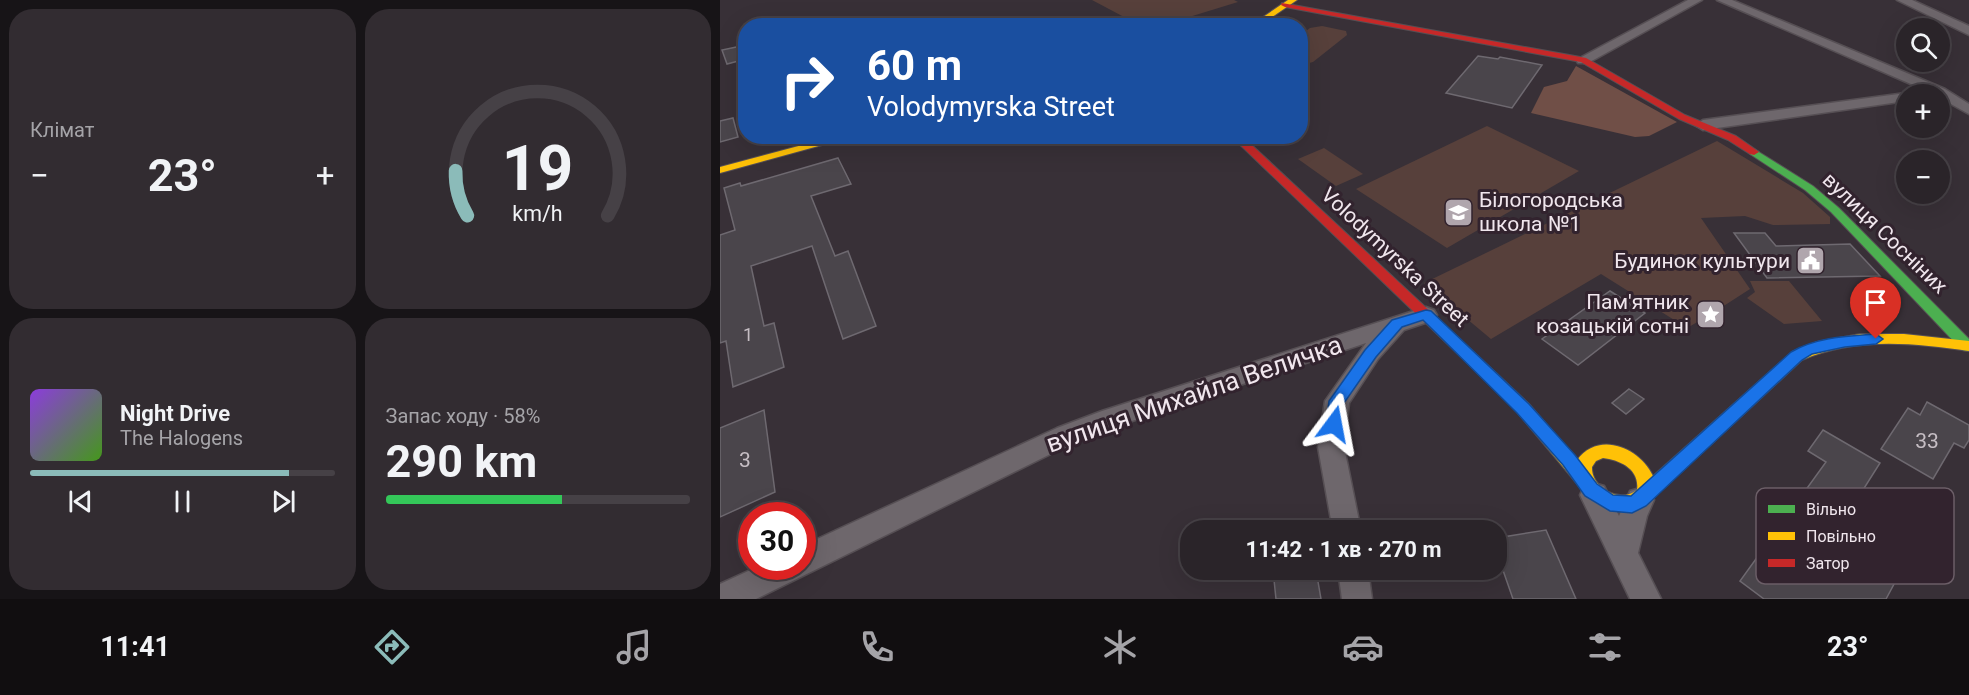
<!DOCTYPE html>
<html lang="uk">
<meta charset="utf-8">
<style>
body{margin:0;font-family:Roboto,sans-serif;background:#322c31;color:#f1f3f6;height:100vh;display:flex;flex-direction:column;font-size:22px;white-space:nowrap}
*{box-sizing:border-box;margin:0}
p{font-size:20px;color:#a5a4a8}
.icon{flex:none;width:33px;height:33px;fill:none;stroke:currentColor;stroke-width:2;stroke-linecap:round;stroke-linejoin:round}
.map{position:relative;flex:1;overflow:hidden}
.side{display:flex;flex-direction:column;gap:9px;padding:9px;background:#171417;width:720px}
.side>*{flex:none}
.guide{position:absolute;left:18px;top:18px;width:570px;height:126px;border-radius:24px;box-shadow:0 6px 24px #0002,0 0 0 2px #464146;background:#1a4fa0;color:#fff;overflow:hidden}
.tools{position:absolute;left:1176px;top:18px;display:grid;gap:12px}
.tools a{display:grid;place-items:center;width:54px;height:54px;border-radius:50%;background:#2a2429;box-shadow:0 6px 24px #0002,0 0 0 2px #464146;font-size:30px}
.speed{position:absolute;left:18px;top:502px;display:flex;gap:12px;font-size:30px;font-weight:700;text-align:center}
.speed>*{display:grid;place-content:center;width:78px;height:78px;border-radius:50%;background:#2a2429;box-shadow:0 6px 24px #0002,0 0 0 2px #464146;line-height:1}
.speed .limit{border:9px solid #d22;background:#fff;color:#111}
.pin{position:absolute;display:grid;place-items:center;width:51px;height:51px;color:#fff;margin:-62px -26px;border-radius:50% 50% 50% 0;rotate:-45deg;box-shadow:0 0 6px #0007}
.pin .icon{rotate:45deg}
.me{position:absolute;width:66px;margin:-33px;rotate:13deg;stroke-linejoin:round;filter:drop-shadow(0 0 4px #0008)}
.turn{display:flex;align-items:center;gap:21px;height:126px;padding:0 30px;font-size:27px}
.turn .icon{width:78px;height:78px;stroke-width:2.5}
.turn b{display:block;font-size:42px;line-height:51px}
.big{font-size:45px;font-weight:700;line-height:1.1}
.side .widget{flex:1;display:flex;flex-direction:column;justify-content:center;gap:9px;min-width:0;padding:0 21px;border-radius:24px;background:#322c31}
.side .dial{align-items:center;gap:0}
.dial svg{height:156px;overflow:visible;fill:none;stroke:#464146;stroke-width:7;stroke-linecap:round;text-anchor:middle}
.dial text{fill:#f1f3f6;stroke:none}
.song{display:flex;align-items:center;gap:18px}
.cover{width:72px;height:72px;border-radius:9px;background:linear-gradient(135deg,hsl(270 70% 55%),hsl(100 70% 35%))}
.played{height:6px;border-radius:3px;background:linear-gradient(90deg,#8bbbb9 85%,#464146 85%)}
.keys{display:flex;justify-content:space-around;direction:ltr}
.heat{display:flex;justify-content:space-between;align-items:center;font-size:33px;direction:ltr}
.charge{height:9px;border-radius:4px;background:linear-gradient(90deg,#34c759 58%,#464146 0)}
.side .tiles{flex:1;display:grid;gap:9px;grid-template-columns:repeat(2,1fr)}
.trip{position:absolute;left:460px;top:520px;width:327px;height:60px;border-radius:24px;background:#2a2429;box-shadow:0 6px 24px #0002,0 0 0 2px #464146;font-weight:700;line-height:60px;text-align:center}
.menu{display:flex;height:96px;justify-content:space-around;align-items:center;background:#110e10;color:#a5a4a8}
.menu .icon{width:42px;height:42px}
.menu .current{color:#8bbbb9}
.menu b{font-size:27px;color:#f1f3f6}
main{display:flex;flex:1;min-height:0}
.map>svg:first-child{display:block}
.green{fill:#57403b}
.forest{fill:#704f47}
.building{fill:#4a454b;stroke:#6e6970;stroke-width:1.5}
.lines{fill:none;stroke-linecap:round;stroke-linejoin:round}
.street-casing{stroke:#564f54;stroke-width:3}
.fast-casing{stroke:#564f54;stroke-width:2}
.slow-casing{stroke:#564f54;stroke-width:2}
.jam-casing{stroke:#564f54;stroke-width:2}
.street{fill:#6e676c;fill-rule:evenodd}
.fast{fill:#4caf50;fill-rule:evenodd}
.slow{fill:#ffc107;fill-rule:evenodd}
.jam{fill:#c62828;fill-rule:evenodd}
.route{fill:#1a73e8;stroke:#114b97;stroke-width:1.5}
.labels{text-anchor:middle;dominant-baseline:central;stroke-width:6;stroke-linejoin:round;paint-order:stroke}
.number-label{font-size:18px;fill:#c6bec4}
.poi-label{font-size:21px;fill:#f0e6ed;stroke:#32232e;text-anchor:end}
.street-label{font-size:21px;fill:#f0e6ed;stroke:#32232e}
.near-number-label{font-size:21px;fill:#c6bec4}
.near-street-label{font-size:26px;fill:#f0e6ed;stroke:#32232e}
.key{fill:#32232e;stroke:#6b5e67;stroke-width:1.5}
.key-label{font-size:16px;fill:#f0e6ed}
</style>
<main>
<section class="side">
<div class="tiles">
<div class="widget"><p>Клімат</p>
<div class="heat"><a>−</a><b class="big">23°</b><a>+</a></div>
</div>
<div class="widget dial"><svg viewBox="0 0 100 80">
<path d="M14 69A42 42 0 1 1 86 69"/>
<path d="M14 69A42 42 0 0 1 8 46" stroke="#8bbbb9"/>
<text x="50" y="56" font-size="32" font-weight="700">19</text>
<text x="50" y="72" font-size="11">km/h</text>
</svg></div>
<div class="widget">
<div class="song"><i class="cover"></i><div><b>Night Drive</b><p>The Halogens</p></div></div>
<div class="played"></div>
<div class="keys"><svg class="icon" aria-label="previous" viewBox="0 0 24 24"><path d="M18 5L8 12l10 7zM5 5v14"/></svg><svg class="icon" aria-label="pause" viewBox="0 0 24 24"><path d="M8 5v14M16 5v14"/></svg><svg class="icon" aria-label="next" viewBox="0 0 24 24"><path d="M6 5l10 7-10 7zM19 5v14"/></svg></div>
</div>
<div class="widget"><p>Запас ходу · 58%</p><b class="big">290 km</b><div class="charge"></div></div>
</div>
</section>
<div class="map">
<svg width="1249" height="599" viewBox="0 0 1249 599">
<rect width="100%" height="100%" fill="#383037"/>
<g class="green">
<path d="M 372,0 L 514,0 L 518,2 L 443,25 L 421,26 Z"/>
<path d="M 602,26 L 626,31 L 627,35 L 593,62 L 581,65 L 581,35 L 590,28 Z"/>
<path d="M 767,126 L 859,171 L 727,248 L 636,189 Z"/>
<path d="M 997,141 L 1083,193 L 1110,217 L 1110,224 L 1053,225 L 1025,216 L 981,218 L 1030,289 L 999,309 L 992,306 L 983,306 L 980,310 L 986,317 L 967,328 L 881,274 L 771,339 L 704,283 Z"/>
<path d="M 604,148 L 643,174 L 616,186 L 578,159 Z"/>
<path d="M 1030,281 L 1069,281 L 1102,321 L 1064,324 L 1027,298 L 1035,292 Z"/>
</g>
<path class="forest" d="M 856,66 L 957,122 L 929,136 L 915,137 L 811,113 L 824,87 L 847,81 Z"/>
<g class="building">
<path d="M 26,45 L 26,59 L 7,64 L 2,50 Z"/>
<path d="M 758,56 L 778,59 L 780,57 L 822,65 L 792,108 L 726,93 Z"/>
<path d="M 13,118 L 18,137 L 0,142 L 0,121 Z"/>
<path d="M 118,158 L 131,184 L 91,196 L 115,256 L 128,251 L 156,326 L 123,339 L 92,246 L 31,266 L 44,326 L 54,323 L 64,367 L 13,387 L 6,341 L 0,343 L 0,235 L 15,230 L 4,188 L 20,183 L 21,186 Z"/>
<path d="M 1014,233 L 1045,233 L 1056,246 L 1130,244 L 1160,276 L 1047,278 Z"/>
<path d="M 890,291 L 925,313 L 858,365 L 822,339 Z"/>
<path d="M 909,389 L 924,399 L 906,414 L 892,403 Z"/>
<path d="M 1207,402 L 1249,425 L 1249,440 L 1244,448 L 1234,443 L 1213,479 L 1161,449 L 1188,408 L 1200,415 Z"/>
<path d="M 44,410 L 55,492 L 0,517 L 0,428 Z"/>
<path d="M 1103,430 L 1160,463 L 1141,493 L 1202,532 L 1166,599 L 1044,599 L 1020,581 L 1106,462 L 1088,451 Z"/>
<path d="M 826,530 L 856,599 L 793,599 L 777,553 L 777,538 Z"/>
<path d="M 553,570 L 596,570 L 601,599 L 556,599 Z"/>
</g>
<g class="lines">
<defs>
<g id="street">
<path d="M 968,0 L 982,0 L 868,63 L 858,63 L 856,60 Z"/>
<path d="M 997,0 L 1012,0 L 1225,89 L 1249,104 L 1249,114 L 1220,98 L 1220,94 L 1214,94 Z"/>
<path d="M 1177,0 L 1192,0 L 1249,26 L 1249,35 Z"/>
<path d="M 1186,93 L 1191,94 L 1186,94 L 1186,101 L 983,130 L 975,125 L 983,120 Z"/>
<path d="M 706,307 L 714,310 L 717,315 L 714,320 L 684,330 L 658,359 L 629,403 L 624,447 L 641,531 L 613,531 L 598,447 L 605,401 L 646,343 L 391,428 L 355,442 L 36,599 L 0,599 L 0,584 L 37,567 L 82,567 L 82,546 L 337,428 L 382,411 Z"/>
<path d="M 874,483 L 884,486 L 899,516 L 910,491 L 920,488 L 930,491 L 934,500 L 927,516 L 918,553 L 941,599 L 910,599 L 860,495 L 864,486 Z"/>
<path d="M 618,570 L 648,570 L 652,599 L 622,599 Z"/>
</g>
<path id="fast" d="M 1034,149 L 1093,186 L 1119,208 L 1249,339 L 1249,351 L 1242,350 L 1111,212 L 1085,190 L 1030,154 L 1030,150 Z"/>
<g id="slow">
<path d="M 568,0 L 577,0 L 539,26 L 530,26 Z"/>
<path d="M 116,136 L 135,136 L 0,173 L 0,167 Z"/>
<path d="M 1140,334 L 1184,334 L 1249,341 L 1249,351 C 1192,343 1137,337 1082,360 L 930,501 C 910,518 888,511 869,498 L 797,412 L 763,377 L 766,373 L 771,371 L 776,373 L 809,404 L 857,460 C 879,430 920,448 933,476 L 1072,352 L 1097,342 ZM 883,458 C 900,460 920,469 917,490 C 900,504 871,488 872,467 L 876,461 Z"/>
</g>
<g id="jam">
<path d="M 562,3 L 866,58 L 965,115 L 1016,136 L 1039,152 L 1034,155 L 1030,154 L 1008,140 L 959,119 L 861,62 L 565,7 L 561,5 Z"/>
<path d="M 511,136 L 522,136 L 776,373 L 779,377 L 776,381 L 771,383 L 766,381 Z"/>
</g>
</defs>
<use href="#street" class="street-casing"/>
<use href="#fast" class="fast-casing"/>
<use href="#slow" class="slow-casing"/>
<use href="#jam" class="jam-casing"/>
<use href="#street" class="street"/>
<use href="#fast" class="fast"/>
<use href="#slow" class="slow"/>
<use href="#jam" class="jam"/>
</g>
<path class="route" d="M 706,310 L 711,311 L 809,404 L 855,455 L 877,484 L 893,495 L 911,496 L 1071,352 C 1096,337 1128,336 1156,334 L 1163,339 L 1156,344 L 1125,347 L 1092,354 L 1082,360 L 926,506 L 912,513 L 890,511 L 865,496 L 843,465 L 797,413 L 703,320 L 682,327 L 656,357 L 624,403 L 620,429 L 614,431 L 608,429 L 606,424 L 609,401 L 645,350 L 672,320 Z"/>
<defs>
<symbol id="school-square" viewBox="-11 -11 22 22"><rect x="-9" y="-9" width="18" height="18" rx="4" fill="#b0a6ad" stroke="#32232e"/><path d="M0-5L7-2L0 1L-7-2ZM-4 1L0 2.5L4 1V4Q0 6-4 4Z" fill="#fff"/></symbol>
<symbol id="civic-square" viewBox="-11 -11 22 22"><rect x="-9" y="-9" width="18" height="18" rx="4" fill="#b0a6ad" stroke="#32232e"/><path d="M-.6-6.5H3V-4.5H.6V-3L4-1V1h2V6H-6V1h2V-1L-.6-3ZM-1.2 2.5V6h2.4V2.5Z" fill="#fff"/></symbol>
<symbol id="sight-square" viewBox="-11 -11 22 22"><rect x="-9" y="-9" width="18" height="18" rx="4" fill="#b0a6ad" stroke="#32232e"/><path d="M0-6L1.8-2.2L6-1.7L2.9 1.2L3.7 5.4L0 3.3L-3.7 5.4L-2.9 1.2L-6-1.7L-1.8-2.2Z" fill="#fff"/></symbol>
</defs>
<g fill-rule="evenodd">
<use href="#school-square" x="722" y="196" width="33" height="33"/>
<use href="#civic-square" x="1074" y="244" width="33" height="33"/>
<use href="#sight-square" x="974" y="298" width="33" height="33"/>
</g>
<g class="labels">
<g class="number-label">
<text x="28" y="334">1</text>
</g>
<g class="poi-label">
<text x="759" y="200" text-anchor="start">Білогородська<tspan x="759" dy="24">школа №1</tspan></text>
<text x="1070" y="261">Будинок культури</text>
<text x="969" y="302">Пам'ятник<tspan x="969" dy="24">козацькій сотні</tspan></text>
</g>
<g class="street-label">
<text transform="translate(1165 233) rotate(44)">вулиця Сосніних</text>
<text transform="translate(675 257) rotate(43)">Volodymyrska Street</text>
</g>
<g class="near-number-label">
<text x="1207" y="441">33</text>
<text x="25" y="460">3</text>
</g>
<g class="near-street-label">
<text transform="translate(474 394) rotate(-19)">вулиця Михайла Величка</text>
</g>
</g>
<rect x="1036" y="488" width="198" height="96" rx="9" class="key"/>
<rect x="1048" y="505" width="27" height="8" fill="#4caf50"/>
<rect x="1048" y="532" width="27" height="8" fill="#ffc107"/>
<rect x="1048" y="559" width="27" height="8" fill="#c62828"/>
<g class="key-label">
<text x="1086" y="515">Вільно</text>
<text x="1086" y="542">Повільно</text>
<text x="1086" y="569">Затор</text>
</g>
</svg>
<div class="tools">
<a><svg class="icon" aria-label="search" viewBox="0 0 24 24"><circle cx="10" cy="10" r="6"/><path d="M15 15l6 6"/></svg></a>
<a>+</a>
<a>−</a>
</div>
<div class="speed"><div class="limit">30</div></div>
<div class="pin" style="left:1156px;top:339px;background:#d93025"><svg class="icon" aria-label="arrive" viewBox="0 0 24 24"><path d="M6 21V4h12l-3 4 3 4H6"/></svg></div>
<svg class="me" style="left:614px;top:424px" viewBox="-20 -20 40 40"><path d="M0-17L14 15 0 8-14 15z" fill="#1a73e8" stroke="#fff" stroke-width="4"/></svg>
<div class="trip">11:42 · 1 хв · 270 m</div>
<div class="guide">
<div class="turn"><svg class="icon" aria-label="right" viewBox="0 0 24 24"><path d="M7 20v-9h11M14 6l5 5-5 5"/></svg><div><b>60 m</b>Volodymyrska Street</div></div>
</div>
</div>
</main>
<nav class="menu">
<b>11:41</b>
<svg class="icon current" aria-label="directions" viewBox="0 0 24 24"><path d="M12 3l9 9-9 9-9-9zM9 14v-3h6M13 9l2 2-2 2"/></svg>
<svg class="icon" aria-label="music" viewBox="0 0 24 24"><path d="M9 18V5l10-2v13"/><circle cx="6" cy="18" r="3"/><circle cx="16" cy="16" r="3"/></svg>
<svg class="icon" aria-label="phone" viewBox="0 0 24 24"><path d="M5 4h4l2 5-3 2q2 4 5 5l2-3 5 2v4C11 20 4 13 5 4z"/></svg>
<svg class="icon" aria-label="climate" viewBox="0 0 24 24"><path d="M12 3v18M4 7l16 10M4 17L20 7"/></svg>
<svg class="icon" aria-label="car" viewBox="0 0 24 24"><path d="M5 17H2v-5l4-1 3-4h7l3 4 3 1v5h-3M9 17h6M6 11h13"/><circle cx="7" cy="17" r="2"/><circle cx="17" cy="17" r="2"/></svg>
<svg class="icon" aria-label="filters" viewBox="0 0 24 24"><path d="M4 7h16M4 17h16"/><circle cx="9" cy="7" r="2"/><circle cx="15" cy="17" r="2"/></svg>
<b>23°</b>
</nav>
